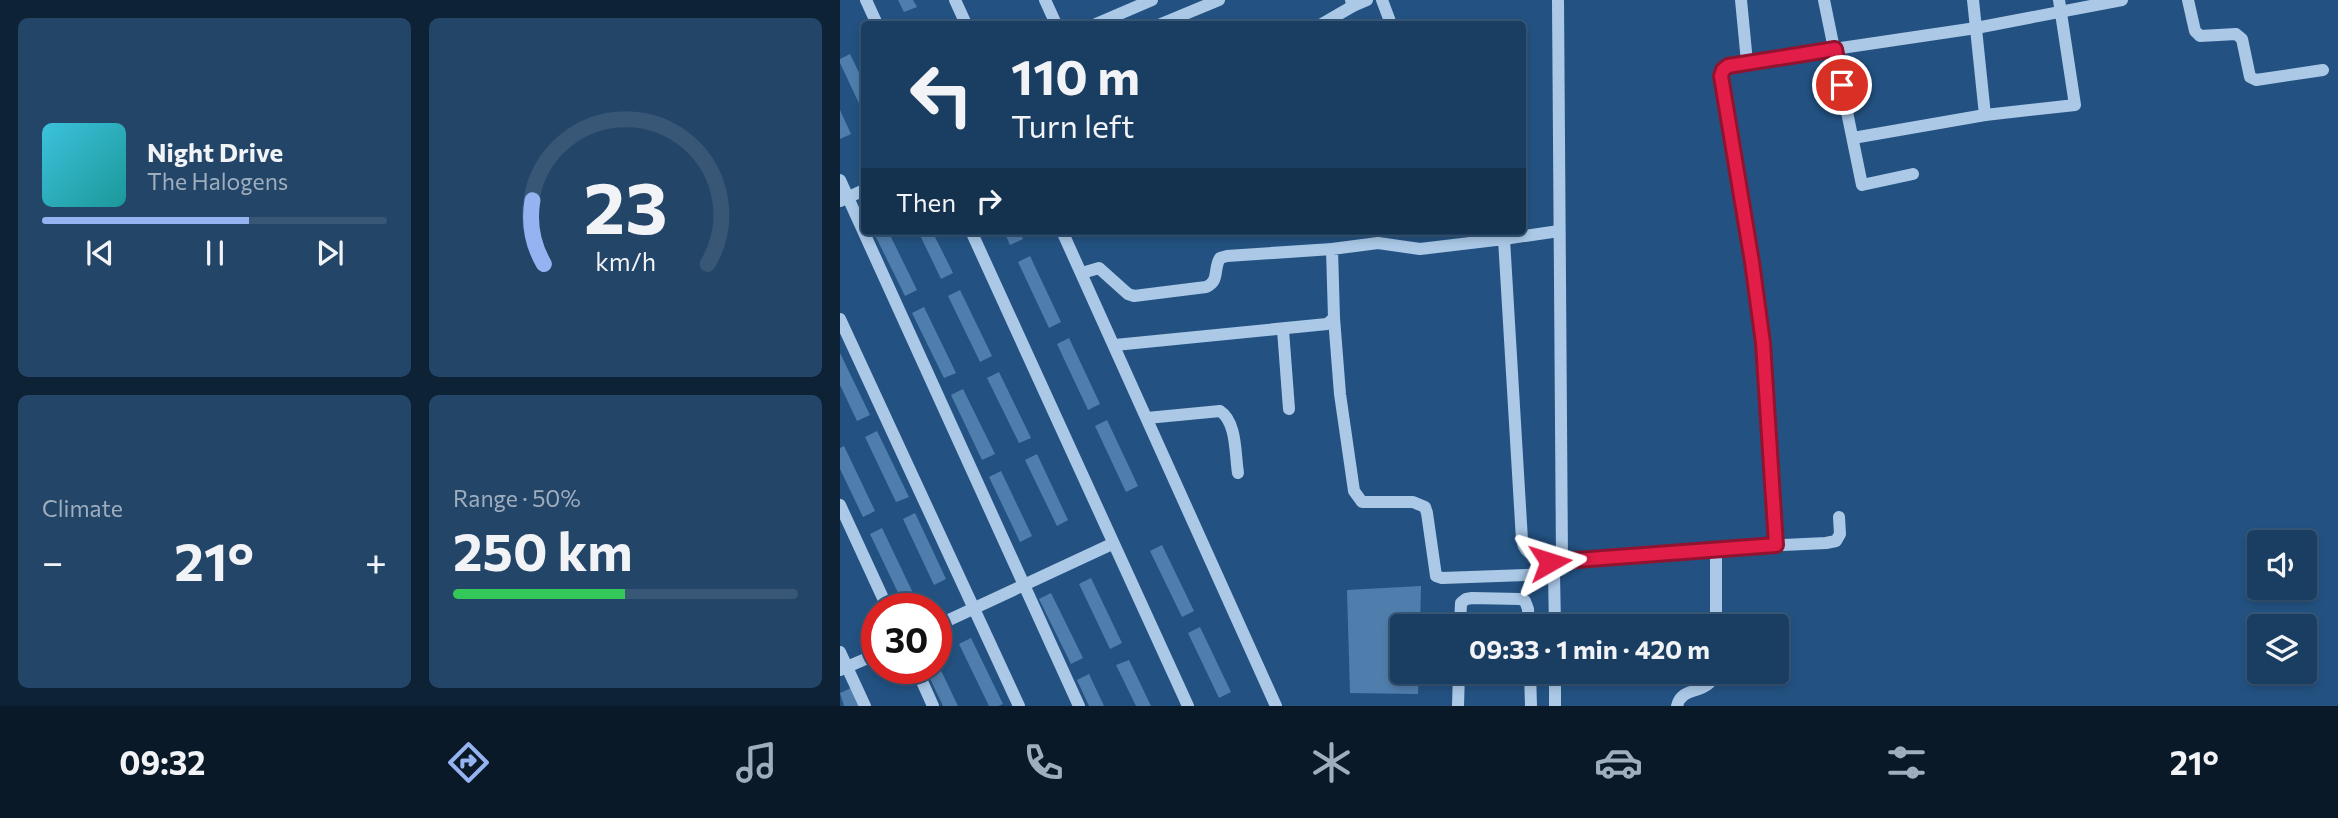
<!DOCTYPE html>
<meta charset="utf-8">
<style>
body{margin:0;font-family:Commissioner,sans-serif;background:#234568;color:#f1f3f6;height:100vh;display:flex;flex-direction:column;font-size:26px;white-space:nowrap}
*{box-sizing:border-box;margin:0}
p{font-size:23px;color:#9faebe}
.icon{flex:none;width:38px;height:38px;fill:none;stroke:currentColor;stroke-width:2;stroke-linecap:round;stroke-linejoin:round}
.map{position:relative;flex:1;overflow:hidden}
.panel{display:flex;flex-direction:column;gap:18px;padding:18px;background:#0e2236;width:840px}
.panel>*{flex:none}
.guide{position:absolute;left:21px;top:21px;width:665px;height:214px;border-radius:7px;box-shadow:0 4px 10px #0003,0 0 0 2px #385777;background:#1a3e62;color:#f1f3f6;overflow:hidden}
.controls{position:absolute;left:1407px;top:530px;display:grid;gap:14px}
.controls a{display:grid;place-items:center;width:70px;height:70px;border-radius:7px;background:#1a3e62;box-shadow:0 4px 10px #0003,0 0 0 2px #385777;font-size:35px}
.speed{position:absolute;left:21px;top:593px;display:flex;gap:14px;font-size:35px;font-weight:700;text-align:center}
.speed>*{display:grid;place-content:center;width:91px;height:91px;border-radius:50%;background:#1a3e62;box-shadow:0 4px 10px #0003,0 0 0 2px #385777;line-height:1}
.speed .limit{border:10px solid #d22;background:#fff;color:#111}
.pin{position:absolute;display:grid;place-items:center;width:60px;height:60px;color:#fff;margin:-30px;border:4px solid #fff;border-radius:50%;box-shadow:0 2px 7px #0007}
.me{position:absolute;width:77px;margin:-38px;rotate:84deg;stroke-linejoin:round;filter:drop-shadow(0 0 5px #0008)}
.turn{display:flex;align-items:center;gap:24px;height:147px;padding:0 35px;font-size:32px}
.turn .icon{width:91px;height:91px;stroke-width:2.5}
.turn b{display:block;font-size:49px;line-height:60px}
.then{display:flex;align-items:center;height:66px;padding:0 35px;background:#0003;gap:14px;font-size:26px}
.big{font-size:52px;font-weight:700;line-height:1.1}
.panel .widget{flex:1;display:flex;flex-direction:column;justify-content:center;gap:10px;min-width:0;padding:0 24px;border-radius:10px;background:#234568}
.panel .dial{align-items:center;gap:0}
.dial svg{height:182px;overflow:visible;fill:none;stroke:#385777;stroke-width:7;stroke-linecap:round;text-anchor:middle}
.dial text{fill:#f1f3f6;stroke:none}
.song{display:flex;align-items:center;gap:21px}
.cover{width:84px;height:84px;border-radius:10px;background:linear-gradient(135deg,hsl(190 70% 55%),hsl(180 70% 35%))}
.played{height:7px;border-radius:4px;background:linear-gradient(90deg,#95b2f1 60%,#385777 60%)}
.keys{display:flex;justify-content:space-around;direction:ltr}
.heat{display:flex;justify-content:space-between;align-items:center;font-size:38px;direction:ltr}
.charge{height:10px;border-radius:5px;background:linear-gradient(90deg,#34c759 50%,#385777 0)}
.panel .tiles{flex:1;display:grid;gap:18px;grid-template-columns:repeat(2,1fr)}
.trip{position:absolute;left:550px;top:614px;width:399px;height:70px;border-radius:7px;background:#1a3e62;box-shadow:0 4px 10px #0003,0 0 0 2px #385777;font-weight:700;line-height:70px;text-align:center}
.menu{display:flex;height:112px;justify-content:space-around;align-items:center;background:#0a1927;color:#9faebe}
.menu .icon{width:49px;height:49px}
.menu .on{color:#95b2f1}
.menu b{font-size:32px;color:#f1f3f6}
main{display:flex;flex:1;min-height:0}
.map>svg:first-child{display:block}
.building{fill:#507eac}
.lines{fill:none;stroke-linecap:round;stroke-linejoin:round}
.minor{stroke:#abc9e7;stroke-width:12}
.route-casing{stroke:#92132f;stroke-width:18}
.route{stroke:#e11d48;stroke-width:12}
</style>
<main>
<section class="panel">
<div class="tiles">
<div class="widget">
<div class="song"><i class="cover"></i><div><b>Night Drive</b><p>The Halogens</p></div></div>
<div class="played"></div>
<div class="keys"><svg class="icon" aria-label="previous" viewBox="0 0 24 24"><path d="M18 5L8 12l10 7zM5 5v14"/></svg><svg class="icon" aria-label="pause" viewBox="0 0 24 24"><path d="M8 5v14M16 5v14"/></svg><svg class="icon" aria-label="next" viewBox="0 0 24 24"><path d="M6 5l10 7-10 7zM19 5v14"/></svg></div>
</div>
<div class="widget dial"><svg viewBox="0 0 100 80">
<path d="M14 69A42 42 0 1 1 86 69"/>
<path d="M14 69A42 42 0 0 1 9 41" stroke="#95b2f1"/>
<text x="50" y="56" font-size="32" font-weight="700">23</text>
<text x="50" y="72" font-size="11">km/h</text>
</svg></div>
<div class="widget"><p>Climate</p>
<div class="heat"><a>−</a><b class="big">21°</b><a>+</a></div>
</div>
<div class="widget"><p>Range · 50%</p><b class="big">250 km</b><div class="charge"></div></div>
</div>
</section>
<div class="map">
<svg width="1498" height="706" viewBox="0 0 1498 706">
<rect width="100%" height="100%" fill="#235282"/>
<g class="building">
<path d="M 58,0 L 73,0 L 77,7 L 64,12 Z"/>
<path d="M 10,54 L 24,83 L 24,114 L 0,63 L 0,59 Z"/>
<path d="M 0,110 L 11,134 L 0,139 Z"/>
<path d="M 33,231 L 48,231 L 77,290 L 65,296 Z"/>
<path d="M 78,231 L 92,231 L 113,273 L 101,279 Z"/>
<path d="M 164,231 L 179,231 L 183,239 L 170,245 Z"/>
<path d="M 190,256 L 221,322 L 209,328 L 178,262 Z"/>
<path d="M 120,290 L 152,356 L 140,362 L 108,296 Z"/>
<path d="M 84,307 L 116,373 L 104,378 L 72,313 Z"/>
<path d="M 229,338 L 260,404 L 248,410 L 217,344 Z"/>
<path d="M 0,353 L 30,415 L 17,421 L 0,385 Z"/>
<path d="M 159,372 L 191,438 L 179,443 L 147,378 Z"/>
<path d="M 123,389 L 155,454 L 142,460 L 111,395 Z"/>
<path d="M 267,420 L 298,486 L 286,492 L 255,426 Z"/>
<path d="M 37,431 L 69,497 L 56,502 L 25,437 Z"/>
<path d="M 4,446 L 35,511 L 23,517 L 0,469 L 0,448 Z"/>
<path d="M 197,454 L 228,520 L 217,526 L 185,460 Z"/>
<path d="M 161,471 L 192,536 L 180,542 L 149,477 Z"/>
<path d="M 75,513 L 106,579 L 94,585 L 63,519 Z"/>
<path d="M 42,528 L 73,593 L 61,599 L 30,534 Z"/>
<path d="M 322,545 L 354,611 L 342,617 L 310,551 Z"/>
<path d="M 251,578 L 282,643 L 270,649 L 239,584 Z"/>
<path d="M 581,586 L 580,626 L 562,626 L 562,672 L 579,672 L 578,694 L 510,693 L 507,590 Z"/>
<path d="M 211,593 L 243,658 L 231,664 L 199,599 Z"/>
<path d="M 360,627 L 391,692 L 379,698 L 348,633 Z"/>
<path d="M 131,638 L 163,704 L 158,706 L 149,706 L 119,644 Z"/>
<path d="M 96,660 L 118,706 L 103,706 L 85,668 L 96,668 Z"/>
<path d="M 289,660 L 311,706 L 296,706 L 276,665 Z"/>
<path d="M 249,674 L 264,706 L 249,706 L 237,680 Z"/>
<path d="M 11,688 L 19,706 L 4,706 L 0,693 Z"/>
</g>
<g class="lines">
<g class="minor">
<path d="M 26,0 L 37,24"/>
<path d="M 115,0 L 126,24"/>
<path d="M 205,0 L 216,24"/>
<path d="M 511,0 L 513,6 L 527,0"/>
<path d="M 542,0 L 551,24"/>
<path d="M 718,0 L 722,561"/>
<path d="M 901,0 L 907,62"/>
<path d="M 984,0 L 1022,185 L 1073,174"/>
<path d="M 1133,0 L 1145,115"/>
<path d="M 1348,0 L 1355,31 L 1360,36 L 1396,34 L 1402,39 L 1410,77 L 1416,80 L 1483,70"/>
<path d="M 256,24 L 312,0"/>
<path d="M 321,24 L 379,0"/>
<path d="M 482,24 L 513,6"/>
<path d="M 1013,138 L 1145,115 L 1235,105 L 1219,0"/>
<path d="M 0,180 L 239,706"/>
<path d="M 0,201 L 24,190"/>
<path d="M 131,231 L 348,706"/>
<path d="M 222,231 L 436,706"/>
<path d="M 664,239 L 719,231"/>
<path d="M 242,273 L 259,268 L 288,294 L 294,296 L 366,287 C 380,281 373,269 380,258 L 387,256 L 492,249"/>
<path d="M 494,318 L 500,394 L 514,491 L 522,502 L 573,502 L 585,507 L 587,513 L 596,576 L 602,578 L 714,574"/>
<path d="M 0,319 L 179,706"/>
<path d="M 443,330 L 449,409"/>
<path d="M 275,345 L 487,324 L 494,318 L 492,249 L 538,243 L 580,249 L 664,239 L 682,540 C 685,557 698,555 711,562 L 714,574 L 715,626"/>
<path d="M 307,418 L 380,411 C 397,422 395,455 398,473"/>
<path d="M 0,505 L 48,609"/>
<path d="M 935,545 L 923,343 L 912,262 L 881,76 L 883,70 L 888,67 L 907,62 L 1136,28 L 1282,0"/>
<path d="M 876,548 L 876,626"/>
<path d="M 714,561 L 876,548 L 986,543 L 996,541 L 1000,534 L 999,517"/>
<path d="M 620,620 L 688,620"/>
<path d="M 96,626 L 272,544"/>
<path d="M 620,626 L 621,603 L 626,599 L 632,598 L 680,599 L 685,601 L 688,609 L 689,626"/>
<path d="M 0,652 L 25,706"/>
<path d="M 76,668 L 93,706"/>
<path d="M 0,670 L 37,654"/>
<path d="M 690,672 L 691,706"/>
<path d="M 715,672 L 715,706"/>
<path d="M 618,706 L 619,672"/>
<path d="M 837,706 C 842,684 869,697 875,672"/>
</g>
</g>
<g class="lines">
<defs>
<path id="route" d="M 710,562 L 936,545 L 923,343 L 912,262 L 881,76 L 883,70 L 888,66 L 995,49 L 1002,85"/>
</defs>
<use href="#route" class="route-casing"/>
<use href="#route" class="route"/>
</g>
</svg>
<div class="controls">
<a><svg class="icon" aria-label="sound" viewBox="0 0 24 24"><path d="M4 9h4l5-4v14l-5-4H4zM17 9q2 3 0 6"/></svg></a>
<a><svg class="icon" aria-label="layers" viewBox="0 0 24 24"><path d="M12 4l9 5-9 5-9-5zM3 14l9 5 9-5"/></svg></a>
</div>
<div class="speed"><div class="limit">30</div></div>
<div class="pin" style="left:1002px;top:85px;background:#d93025"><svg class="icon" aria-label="arrive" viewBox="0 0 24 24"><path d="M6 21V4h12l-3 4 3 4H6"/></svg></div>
<svg class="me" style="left:710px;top:562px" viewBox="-20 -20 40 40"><path d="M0-17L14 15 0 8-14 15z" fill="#e11d48" stroke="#fff" stroke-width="4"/></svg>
<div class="trip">09:33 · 1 min · 420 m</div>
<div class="guide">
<div class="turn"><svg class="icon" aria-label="left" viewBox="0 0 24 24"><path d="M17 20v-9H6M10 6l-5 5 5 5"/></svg><div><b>110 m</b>Turn left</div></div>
<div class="then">Then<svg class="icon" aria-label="right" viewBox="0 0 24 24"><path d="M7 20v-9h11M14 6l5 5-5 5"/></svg></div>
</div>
</div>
</main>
<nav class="menu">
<b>09:32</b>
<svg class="icon on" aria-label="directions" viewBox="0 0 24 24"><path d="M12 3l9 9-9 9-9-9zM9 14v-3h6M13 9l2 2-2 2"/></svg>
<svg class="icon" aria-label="music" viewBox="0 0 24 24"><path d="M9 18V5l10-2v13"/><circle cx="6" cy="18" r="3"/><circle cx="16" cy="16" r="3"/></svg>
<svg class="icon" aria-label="phone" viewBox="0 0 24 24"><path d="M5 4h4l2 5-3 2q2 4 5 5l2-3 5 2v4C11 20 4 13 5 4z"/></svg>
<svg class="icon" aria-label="climate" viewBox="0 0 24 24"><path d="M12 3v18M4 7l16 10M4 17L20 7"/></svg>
<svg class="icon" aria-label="car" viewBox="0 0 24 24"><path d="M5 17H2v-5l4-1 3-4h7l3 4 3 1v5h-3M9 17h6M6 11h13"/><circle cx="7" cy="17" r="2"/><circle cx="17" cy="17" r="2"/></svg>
<svg class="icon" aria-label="filters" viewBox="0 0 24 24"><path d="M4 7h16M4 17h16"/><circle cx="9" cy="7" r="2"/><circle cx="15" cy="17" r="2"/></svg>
<b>21°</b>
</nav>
